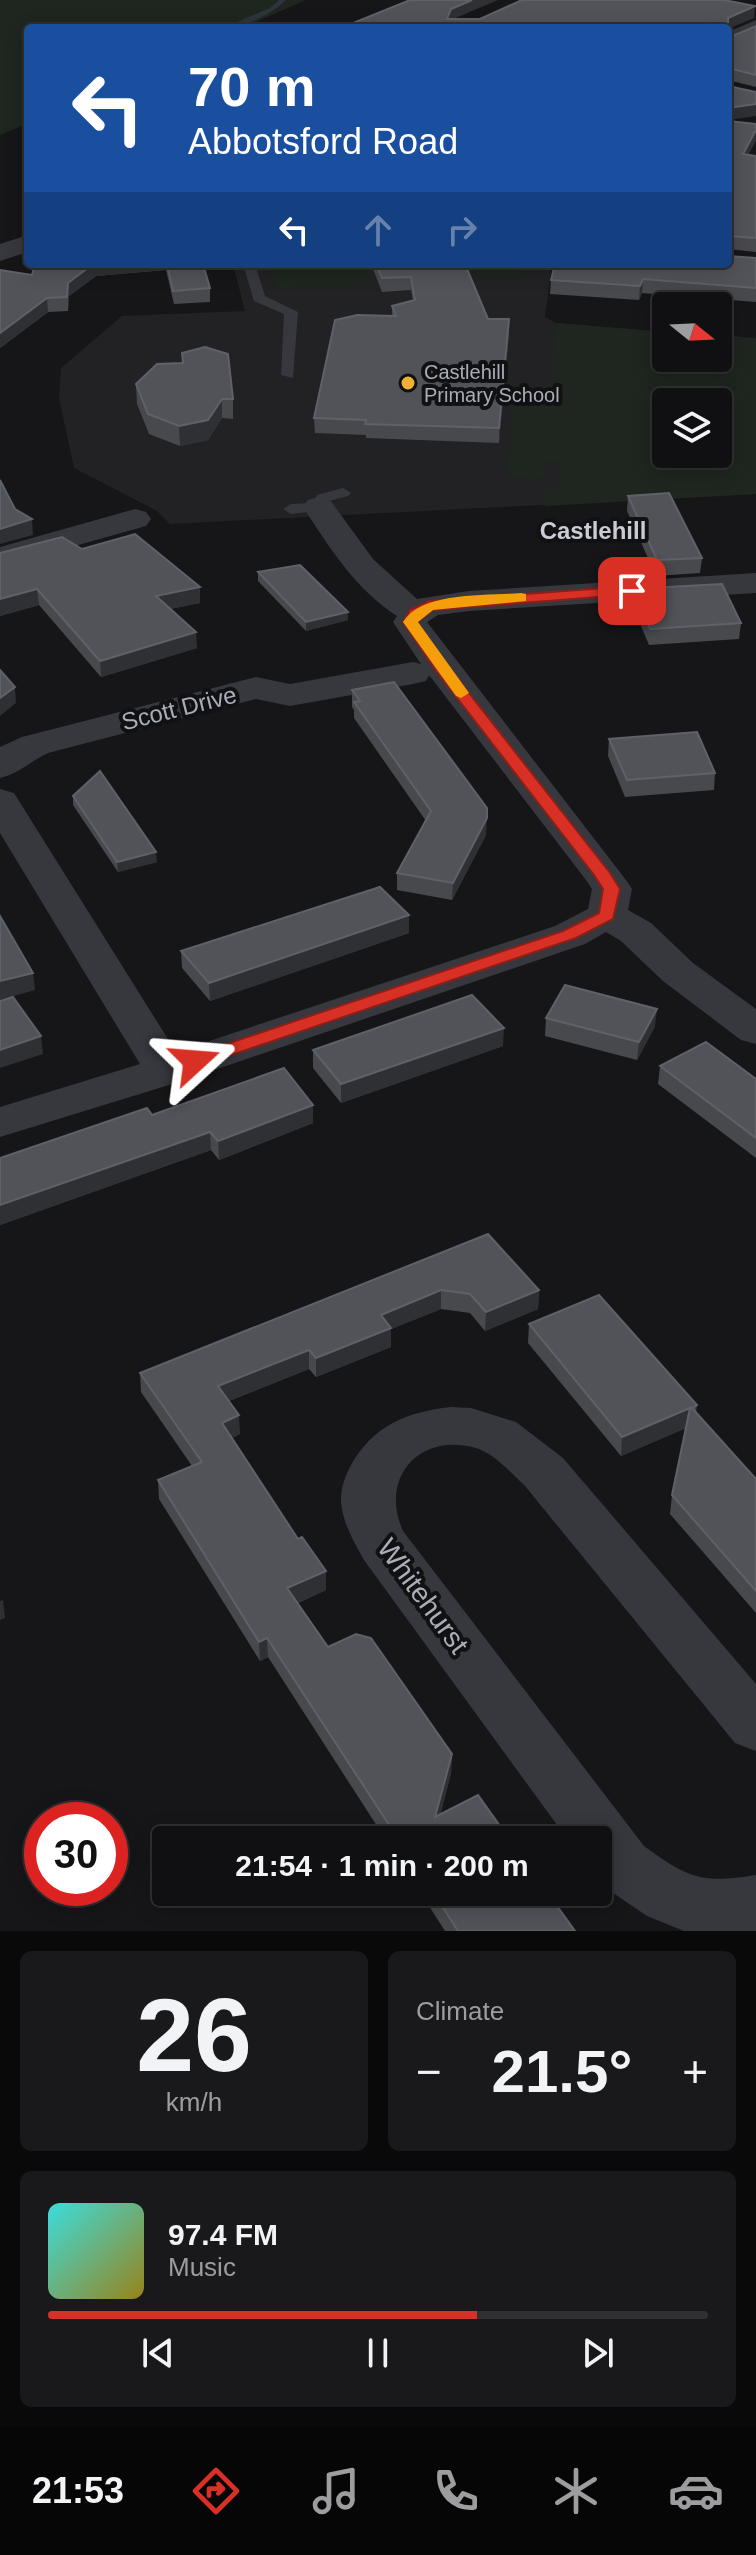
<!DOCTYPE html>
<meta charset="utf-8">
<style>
body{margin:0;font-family:Arial,sans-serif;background:#19191b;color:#f1f3f6;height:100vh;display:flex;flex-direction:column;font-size:30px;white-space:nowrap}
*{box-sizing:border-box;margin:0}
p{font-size:26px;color:#9c9d9f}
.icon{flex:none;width:44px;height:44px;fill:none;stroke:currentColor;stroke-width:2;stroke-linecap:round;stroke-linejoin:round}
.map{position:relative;height:1931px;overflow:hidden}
.details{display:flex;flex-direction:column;gap:20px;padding:20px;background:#09090a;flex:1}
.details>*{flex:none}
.top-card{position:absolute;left:24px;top:24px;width:708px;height:244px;border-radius:8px;box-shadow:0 4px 20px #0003,0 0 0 2px #303032;background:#1a4fa0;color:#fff;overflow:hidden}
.needle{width:52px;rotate:108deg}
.tools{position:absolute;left:652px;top:292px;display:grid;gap:16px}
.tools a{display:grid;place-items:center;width:80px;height:80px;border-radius:8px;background:#101012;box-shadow:0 4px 20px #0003,0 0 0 2px #303032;font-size:40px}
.speed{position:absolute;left:24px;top:1802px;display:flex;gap:16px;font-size:40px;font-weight:700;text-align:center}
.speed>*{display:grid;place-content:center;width:104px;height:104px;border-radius:50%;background:#101012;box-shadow:0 4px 20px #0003,0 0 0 2px #303032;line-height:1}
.speed .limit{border:12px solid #d22;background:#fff;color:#111}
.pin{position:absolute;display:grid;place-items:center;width:68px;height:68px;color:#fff;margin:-34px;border-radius:16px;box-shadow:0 4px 12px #0006}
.me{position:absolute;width:88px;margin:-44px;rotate:71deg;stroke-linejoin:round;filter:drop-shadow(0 0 6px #0008)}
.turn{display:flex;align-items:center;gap:28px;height:168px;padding:0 32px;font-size:36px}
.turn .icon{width:104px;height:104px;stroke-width:2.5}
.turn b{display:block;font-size:56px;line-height:68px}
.lanes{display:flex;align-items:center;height:76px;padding:0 32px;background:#0003;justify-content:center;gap:40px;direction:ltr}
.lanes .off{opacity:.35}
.big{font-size:60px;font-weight:800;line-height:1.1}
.details .widget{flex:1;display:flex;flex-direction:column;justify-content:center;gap:12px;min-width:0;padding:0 28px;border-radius:12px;background:#19191b}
.details .dial{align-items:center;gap:0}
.dial b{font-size:104px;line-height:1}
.song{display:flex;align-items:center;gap:24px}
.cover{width:96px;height:96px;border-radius:12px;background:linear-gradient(135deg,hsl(180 70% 55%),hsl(50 70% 35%))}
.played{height:8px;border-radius:4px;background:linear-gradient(90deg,#d93025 65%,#303032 65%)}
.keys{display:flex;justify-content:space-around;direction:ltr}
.heat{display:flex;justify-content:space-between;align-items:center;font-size:44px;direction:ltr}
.details .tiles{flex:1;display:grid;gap:20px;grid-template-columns:1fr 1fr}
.widget:last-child{grid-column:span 2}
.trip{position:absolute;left:152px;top:1826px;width:460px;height:80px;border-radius:8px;background:#101012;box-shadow:0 4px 20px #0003,0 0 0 2px #303032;font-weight:800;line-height:80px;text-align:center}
.menu{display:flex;height:128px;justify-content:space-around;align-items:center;background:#060607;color:#9c9d9f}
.menu .icon{width:56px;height:56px}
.menu .current{color:#d93025}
.menu b{font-size:36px;color:#f1f3f6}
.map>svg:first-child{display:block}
.built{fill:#222225;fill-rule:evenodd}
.green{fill:#1e261f;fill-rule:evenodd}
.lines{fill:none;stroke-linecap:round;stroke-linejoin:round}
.stream{fill:#2c353c;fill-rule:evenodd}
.service{fill:#37383d;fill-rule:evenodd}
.minor{fill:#37383d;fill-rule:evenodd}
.wall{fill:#47494d}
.shaded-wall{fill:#2f3033}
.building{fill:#525359;stroke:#5f6168;stroke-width:2}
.route{fill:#d93025;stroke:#8d1f18;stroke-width:2}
.slow{fill:#f59e0b}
.poi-dot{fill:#f2b134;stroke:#111113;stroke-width:3}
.labels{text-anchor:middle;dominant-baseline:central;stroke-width:8;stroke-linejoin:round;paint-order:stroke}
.far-poi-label{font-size:20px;fill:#a8adb8;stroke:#111113;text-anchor:start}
.far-quarter-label{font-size:24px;font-weight:bold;fill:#c9ccd4;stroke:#111113}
.street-label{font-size:24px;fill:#a8adb8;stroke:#111113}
.near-street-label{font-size:28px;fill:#a8adb8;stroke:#111113}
</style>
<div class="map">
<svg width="756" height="1931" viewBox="0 0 756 1931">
<rect width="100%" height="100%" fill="#161618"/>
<path class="built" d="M 313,264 L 552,264 L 545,317 L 556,323 L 666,332 L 666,358 L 718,358 L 718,335 L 756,338 L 756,494 L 170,524 L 157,511 L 74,468 L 59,398 L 61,368 L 122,316 L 245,311 L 234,268 ZM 666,402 L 718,402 L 718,454 L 666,454 Z"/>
<g class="green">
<path d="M 0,0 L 306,0 L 243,28 L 28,28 L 28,123 L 0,135 Z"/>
<path d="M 313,264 L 524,264 L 522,275 L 470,276 L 467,271 L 370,276 L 366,283 L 276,289 L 270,266 Z"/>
<path d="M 556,323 L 666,332 L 666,358 L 718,358 L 718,335 L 756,338 L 756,494 L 545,506 L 546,487 L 561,487 L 561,461 L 546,461 L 544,479 L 512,478 L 508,471 L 514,388 L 551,388 ZM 666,402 L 718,402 L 718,454 L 666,454 Z"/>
</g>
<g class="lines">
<path class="stream" d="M 279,0 L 286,0 C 272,14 244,28 223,28 L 270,8 Z"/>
<g class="service">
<path d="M 243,264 L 255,264 L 265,296 L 298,312 L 293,378 L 281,375 L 284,314 L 254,301 Z"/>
<path d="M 343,488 L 351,493 L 348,496 L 329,501 L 324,510 L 291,514 L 283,509 L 291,504 L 313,503 L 317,495 Z"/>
</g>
<g class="minor">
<path d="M 756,20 L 756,34 L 728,47 L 728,32 Z"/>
<path d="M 28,235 L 28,252 L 0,261 L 0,244 Z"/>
<path d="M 319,497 L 330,500 L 373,559 L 417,599 L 469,591 L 756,573 L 756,593 L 469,611 L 438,615 L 427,622 L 626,880 L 632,889 L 628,910 L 651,923 L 693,963 L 756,1009 L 756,1044 L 741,1040 L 663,981 L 621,941 L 606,932 L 585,944 L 182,1081 L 0,1137 L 0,1107 L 140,1064 L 0,833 L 0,789 L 14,793 L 19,801 L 176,1052 L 555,926 L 588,909 L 592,889 L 586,880 L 429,675 L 426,681 L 413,684 L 290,706 L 256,699 L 48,753 C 31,761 18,774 0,778 L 0,747 L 22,737 L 256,677 L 290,684 L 413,662 L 421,664 L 393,622 L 397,616 C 356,590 329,547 303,507 L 308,500 Z"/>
<path d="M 135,509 L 146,512 L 151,519 L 146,526 L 0,567 L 0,547 Z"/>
<path d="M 451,1407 L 471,1408 L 516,1422 L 563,1458 L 756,1684 L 756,1751 L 735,1743 L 525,1486 C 511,1473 495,1454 476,1448 C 419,1432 379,1478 403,1531 L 644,1846 C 688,1878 701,1884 756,1875 L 756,1931 L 684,1931 L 647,1916 L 600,1884 L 598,1840 L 568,1840 L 364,1560 C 355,1544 345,1527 342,1509 C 339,1495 343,1480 350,1467 C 372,1426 406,1412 451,1407 Z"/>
</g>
</g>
<g class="wall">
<path d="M 756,26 L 756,87 L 728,80 L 728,29 L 728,38 Z"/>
<path d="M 728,121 L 756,140 L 748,155 L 756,156 L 756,252 L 728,249 Z"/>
<path d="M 756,258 L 756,302 L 642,293 L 639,300 L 550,294 L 551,280 Z"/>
<path d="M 35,264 L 203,264 L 210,288 L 210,302 L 174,304 L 166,270 L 96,276 L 69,296 L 68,311 L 48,312 L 0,348 L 0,270 L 32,275 Z"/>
<path d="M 371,264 L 465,264 L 488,319 L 509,333 L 499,443 L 366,438 L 366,435 L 315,433 L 314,418 L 392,316 L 392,306 L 413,301 L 411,290 L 382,292 Z"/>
<path d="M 136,384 L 233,399 L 233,419 L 222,418 L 208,440 L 180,446 L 149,434 L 137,404 Z"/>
<path d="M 628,496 L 702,558 L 700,573 L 656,576 L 627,511 Z"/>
<path d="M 82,549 L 200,587 L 200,603 L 170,609 L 197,648 L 101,677 L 39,605 L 0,616 L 0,553 Z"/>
<path d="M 258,572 L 348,612 L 348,620 L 306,631 L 258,581 Z"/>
<path d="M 633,589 L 741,623 L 739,639 L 649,645 L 632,605 Z"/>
<path d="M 352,690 L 486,835 L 452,900 L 397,890 L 397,873 L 426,821 L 354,718 L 354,710 L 352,707 Z"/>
<path d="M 609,739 L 715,773 L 714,790 L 625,797 L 608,756 Z"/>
<path d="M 73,796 L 157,862 L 118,872 L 73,805 Z"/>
<path d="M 409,933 L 210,1001 L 182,968 L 181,951 Z"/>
<path d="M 546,1018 L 655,1026 L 637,1060 L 545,1036 Z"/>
<path d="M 503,1046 L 341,1103 L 313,1068 L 313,1050 Z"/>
<path d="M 660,1066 L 756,1079 L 756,1158 L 658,1084 Z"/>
<path d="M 152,1115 L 313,1123 L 219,1160 L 211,1150 L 0,1225 L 0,1158 Z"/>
<path d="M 488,1234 L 539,1290 L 538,1309 L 485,1331 L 470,1313 L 441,1309 L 391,1329 L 391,1347 L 316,1377 L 309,1369 L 229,1401 L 240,1434 L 232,1438 L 298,1539 L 326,1571 L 326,1590 L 298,1603 L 328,1647 L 452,1754 L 451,1773 L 440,1815 L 510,1840 L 386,1840 L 268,1657 L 260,1661 L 159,1499 L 158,1480 L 192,1466 L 141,1392 L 140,1373 Z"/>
<path d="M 529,1324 L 697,1405 L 696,1412 L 756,1479 L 756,1613 L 670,1514 L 672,1495 L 686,1428 L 621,1456 L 528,1343 Z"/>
<path d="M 420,1892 L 547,1892 L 575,1931 L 445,1931 Z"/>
</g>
<g class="shaded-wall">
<path d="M 472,0 L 498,0 L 451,20 L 447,19 L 451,9 Z"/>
<path d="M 755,6 L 754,18 L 728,29 L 728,18 Z"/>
<path d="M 756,104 L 756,116 L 728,120 L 728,108 Z"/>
<path d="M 756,130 L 756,140 L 741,167 L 743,154 Z"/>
<path d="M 93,264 L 166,264 L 166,270 L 96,276 L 69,296 L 68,311 L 68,283 Z"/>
<path d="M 643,279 L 642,293 L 639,300 L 640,286 Z"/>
<path d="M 47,298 L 48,312 L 0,348 L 0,333 Z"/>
<path d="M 509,319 L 509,333 L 499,443 L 499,428 Z"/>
<path d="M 222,399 L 222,418 L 208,440 L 180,446 L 179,426 Z"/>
<path d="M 32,519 L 33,535 L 0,544 L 0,529 Z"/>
<path d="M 200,587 L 200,603 L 156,612 L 156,596 Z"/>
<path d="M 37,589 L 39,605 L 0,616 L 0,599 Z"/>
<path d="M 348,612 L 348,620 L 306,631 L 306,622 Z"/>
<path d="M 196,632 L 197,648 L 101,677 L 100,661 Z"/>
<path d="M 15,687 L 16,703 L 0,716 L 0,698 Z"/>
<path d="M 487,818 L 486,835 L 452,900 L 453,883 Z"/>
<path d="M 156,852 L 157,862 L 118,872 L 117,862 Z"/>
<path d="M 409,915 L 409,933 L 210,1001 L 209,983 Z"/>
<path d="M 33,973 L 35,990 L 0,1000 L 0,981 Z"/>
<path d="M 657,1009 L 655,1026 L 637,1060 L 639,1042 Z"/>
<path d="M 504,1028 L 503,1046 L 341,1103 L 341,1084 Z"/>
<path d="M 41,1036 L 43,1054 L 0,1068 L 0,1050 Z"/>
<path d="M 313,1105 L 313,1123 L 219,1160 L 218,1141 Z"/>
<path d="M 210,1132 L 211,1150 L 0,1225 L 0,1205 Z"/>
<path d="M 441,1290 L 441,1309 L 391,1329 L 391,1347 L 316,1377 L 316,1358 L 381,1315 Z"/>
<path d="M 539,1290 L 538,1309 L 485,1331 L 486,1312 Z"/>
<path d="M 309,1350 L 309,1369 L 219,1405 L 218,1386 Z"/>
<path d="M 690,1408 L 688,1427 L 621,1456 L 622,1437 Z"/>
<path d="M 239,1415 L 240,1434 L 223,1442 L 222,1423 Z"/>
<path d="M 326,1571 L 326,1590 L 288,1607 L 287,1588 Z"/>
<path d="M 3,1600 L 5,1618 L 0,1620 L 0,1601 Z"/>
<path d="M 267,1638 L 268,1657 L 260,1661 L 259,1642 Z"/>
<path d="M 452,1754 L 451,1773 L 435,1837 L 435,1817 Z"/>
</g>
<g class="building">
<path d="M 410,0 L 472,0 L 451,9 L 447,19 L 480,19 L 522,0 L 724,0 L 755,6 L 728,18 L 728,28 L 341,28 Z"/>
<path d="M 756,26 L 756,75 L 728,68 L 728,28 L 728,38 Z"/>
<path d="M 728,86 L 756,92 L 756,104 L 728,108 Z"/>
<path d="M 728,121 L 756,124 L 756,130 L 743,154 L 756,156 L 756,238 L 729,236 L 728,241 Z"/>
<path d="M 728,256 L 756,258 L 756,288 L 643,279 L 640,286 L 551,280 L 555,264 L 728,264 Z"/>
<path d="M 35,264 L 93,264 L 68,283 L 67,297 L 47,298 L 0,333 L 0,270 L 32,275 Z"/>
<path d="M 167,264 L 203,264 L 210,288 L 173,291 Z"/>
<path d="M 376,264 L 465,264 L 488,319 L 509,319 L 499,428 L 365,424 L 366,420 L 314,418 L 335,320 L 357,315 L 396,316 L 392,306 L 415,300 L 411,277 L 382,278 Z"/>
<path d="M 205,347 L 228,354 L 233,399 L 222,399 L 208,420 L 179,426 L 148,414 L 136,384 L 157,364 L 183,363 L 182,353 Z"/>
<path d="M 0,480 L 15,509 L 32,519 L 0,529 Z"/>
<path d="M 669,493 L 702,558 L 657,560 L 628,496 Z"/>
<path d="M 135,534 L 200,587 L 156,596 L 196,632 L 100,661 L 37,589 L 0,599 L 0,553 L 62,537 L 82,549 Z"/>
<path d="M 300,565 L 348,612 L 306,622 L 258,572 Z"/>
<path d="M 722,584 L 741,623 L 650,629 L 633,589 Z"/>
<path d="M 0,670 L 15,687 L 0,698 Z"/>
<path d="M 394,682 L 487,808 L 487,818 L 453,883 L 397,873 L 431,811 L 354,702 L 360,701 L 352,690 Z"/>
<path d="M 697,732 L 715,773 L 627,780 L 609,739 Z"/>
<path d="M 100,771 L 156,852 L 117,862 L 73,796 Z"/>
<path d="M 380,887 L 409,915 L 209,983 L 181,951 Z"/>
<path d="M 0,916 L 33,973 L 0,981 Z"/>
<path d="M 565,985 L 657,1009 L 639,1042 L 546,1018 Z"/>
<path d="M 472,995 L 504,1028 L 341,1084 L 313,1050 Z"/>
<path d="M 13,997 L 41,1036 L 0,1050 L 0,1001 Z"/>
<path d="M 706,1042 L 756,1079 L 756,1138 L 660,1066 Z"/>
<path d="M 284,1068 L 313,1105 L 218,1141 L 210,1132 L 0,1205 L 0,1158 L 147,1108 L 152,1115 Z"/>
<path d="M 488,1234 L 539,1290 L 486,1312 L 470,1294 L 441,1290 L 381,1315 L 391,1328 L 316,1358 L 309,1350 L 218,1386 L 239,1415 L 222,1423 L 298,1539 L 302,1537 L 326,1571 L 287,1588 L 328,1647 L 356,1634 L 371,1638 L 452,1754 L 435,1817 L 478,1795 L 510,1840 L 399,1840 L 267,1638 L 259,1642 L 158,1480 L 202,1462 L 140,1373 Z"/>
<path d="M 599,1295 L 697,1405 L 692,1408 L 756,1479 L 756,1591 L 672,1495 L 690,1408 L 622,1437 L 529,1324 Z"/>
<path d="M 433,1892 L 547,1892 L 575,1931 L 458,1931 Z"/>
</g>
<path class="route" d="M 632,586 L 637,587 L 637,594 L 433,610 L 417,622 L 447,665 L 610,873 L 620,889 L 613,919 L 576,938 L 202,1065 L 188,1065 L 186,1061 L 188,1057 L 563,931 L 599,913 L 603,889 L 594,875 L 437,672 L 403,622 L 410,610 L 429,601 Z"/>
<path class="slow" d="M 521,593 L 526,594 L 526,601 L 433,610 L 418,622 L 469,693 L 461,698 L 456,696 L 403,622 C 422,591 487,596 521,593 Z"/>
<circle class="poi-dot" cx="408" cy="383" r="8"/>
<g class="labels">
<g class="far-poi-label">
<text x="424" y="372">Castlehill<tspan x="424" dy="23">Primary School</tspan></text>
</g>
<g class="far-quarter-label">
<text x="593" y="530">Castlehill</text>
</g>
<g class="street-label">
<text transform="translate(179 708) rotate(-14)">Scott Drive</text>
</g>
<g class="near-street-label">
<text transform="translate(423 1596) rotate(54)">Whitehurst</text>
</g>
</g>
</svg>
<div class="tools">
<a><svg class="needle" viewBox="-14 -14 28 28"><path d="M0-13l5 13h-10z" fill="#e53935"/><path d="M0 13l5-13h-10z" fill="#9c9d9f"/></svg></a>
<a><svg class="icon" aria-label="layers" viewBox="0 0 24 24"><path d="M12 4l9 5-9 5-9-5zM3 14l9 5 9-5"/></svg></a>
</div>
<div class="speed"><div class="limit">30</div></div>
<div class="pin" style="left:632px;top:591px;background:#d93025"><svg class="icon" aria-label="arrive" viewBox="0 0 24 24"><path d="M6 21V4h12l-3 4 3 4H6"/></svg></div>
<svg class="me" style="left:195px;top:1061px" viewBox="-20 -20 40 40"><path d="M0-17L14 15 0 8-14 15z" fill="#d93025" stroke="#fff" stroke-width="4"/></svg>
<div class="trip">21:54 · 1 min · 200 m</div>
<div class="top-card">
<div class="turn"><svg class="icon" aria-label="left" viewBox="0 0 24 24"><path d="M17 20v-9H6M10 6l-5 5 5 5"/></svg><div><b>70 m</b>Abbotsford Road</div></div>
<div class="lanes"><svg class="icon" aria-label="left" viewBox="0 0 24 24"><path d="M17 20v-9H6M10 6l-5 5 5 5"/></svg><svg class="icon off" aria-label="ahead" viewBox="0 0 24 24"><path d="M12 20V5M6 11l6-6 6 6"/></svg><svg class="icon off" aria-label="right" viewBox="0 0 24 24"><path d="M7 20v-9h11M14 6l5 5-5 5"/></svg></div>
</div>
</div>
<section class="details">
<div class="tiles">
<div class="widget dial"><b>26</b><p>km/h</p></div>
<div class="widget"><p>Climate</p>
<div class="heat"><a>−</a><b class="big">21.5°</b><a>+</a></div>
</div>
<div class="widget">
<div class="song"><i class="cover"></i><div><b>97.4 FM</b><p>Music</p></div></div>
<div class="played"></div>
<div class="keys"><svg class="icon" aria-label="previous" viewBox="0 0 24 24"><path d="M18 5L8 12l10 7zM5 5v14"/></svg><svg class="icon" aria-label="pause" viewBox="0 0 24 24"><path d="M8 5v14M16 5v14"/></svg><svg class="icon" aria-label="next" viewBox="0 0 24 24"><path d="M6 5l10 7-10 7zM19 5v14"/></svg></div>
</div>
</div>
</section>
<nav class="menu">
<b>21:53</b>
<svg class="icon current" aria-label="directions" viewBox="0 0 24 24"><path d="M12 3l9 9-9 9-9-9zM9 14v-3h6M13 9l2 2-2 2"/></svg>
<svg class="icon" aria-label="music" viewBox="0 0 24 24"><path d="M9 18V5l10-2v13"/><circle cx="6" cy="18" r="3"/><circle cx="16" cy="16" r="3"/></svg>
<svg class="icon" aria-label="phone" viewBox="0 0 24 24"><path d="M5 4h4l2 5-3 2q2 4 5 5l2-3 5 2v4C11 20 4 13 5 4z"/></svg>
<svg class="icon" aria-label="climate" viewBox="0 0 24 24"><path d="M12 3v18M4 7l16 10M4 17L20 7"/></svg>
<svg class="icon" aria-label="car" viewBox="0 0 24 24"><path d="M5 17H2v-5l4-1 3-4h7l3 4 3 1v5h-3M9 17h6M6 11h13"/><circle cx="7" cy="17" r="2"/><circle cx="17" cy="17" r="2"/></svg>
</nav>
